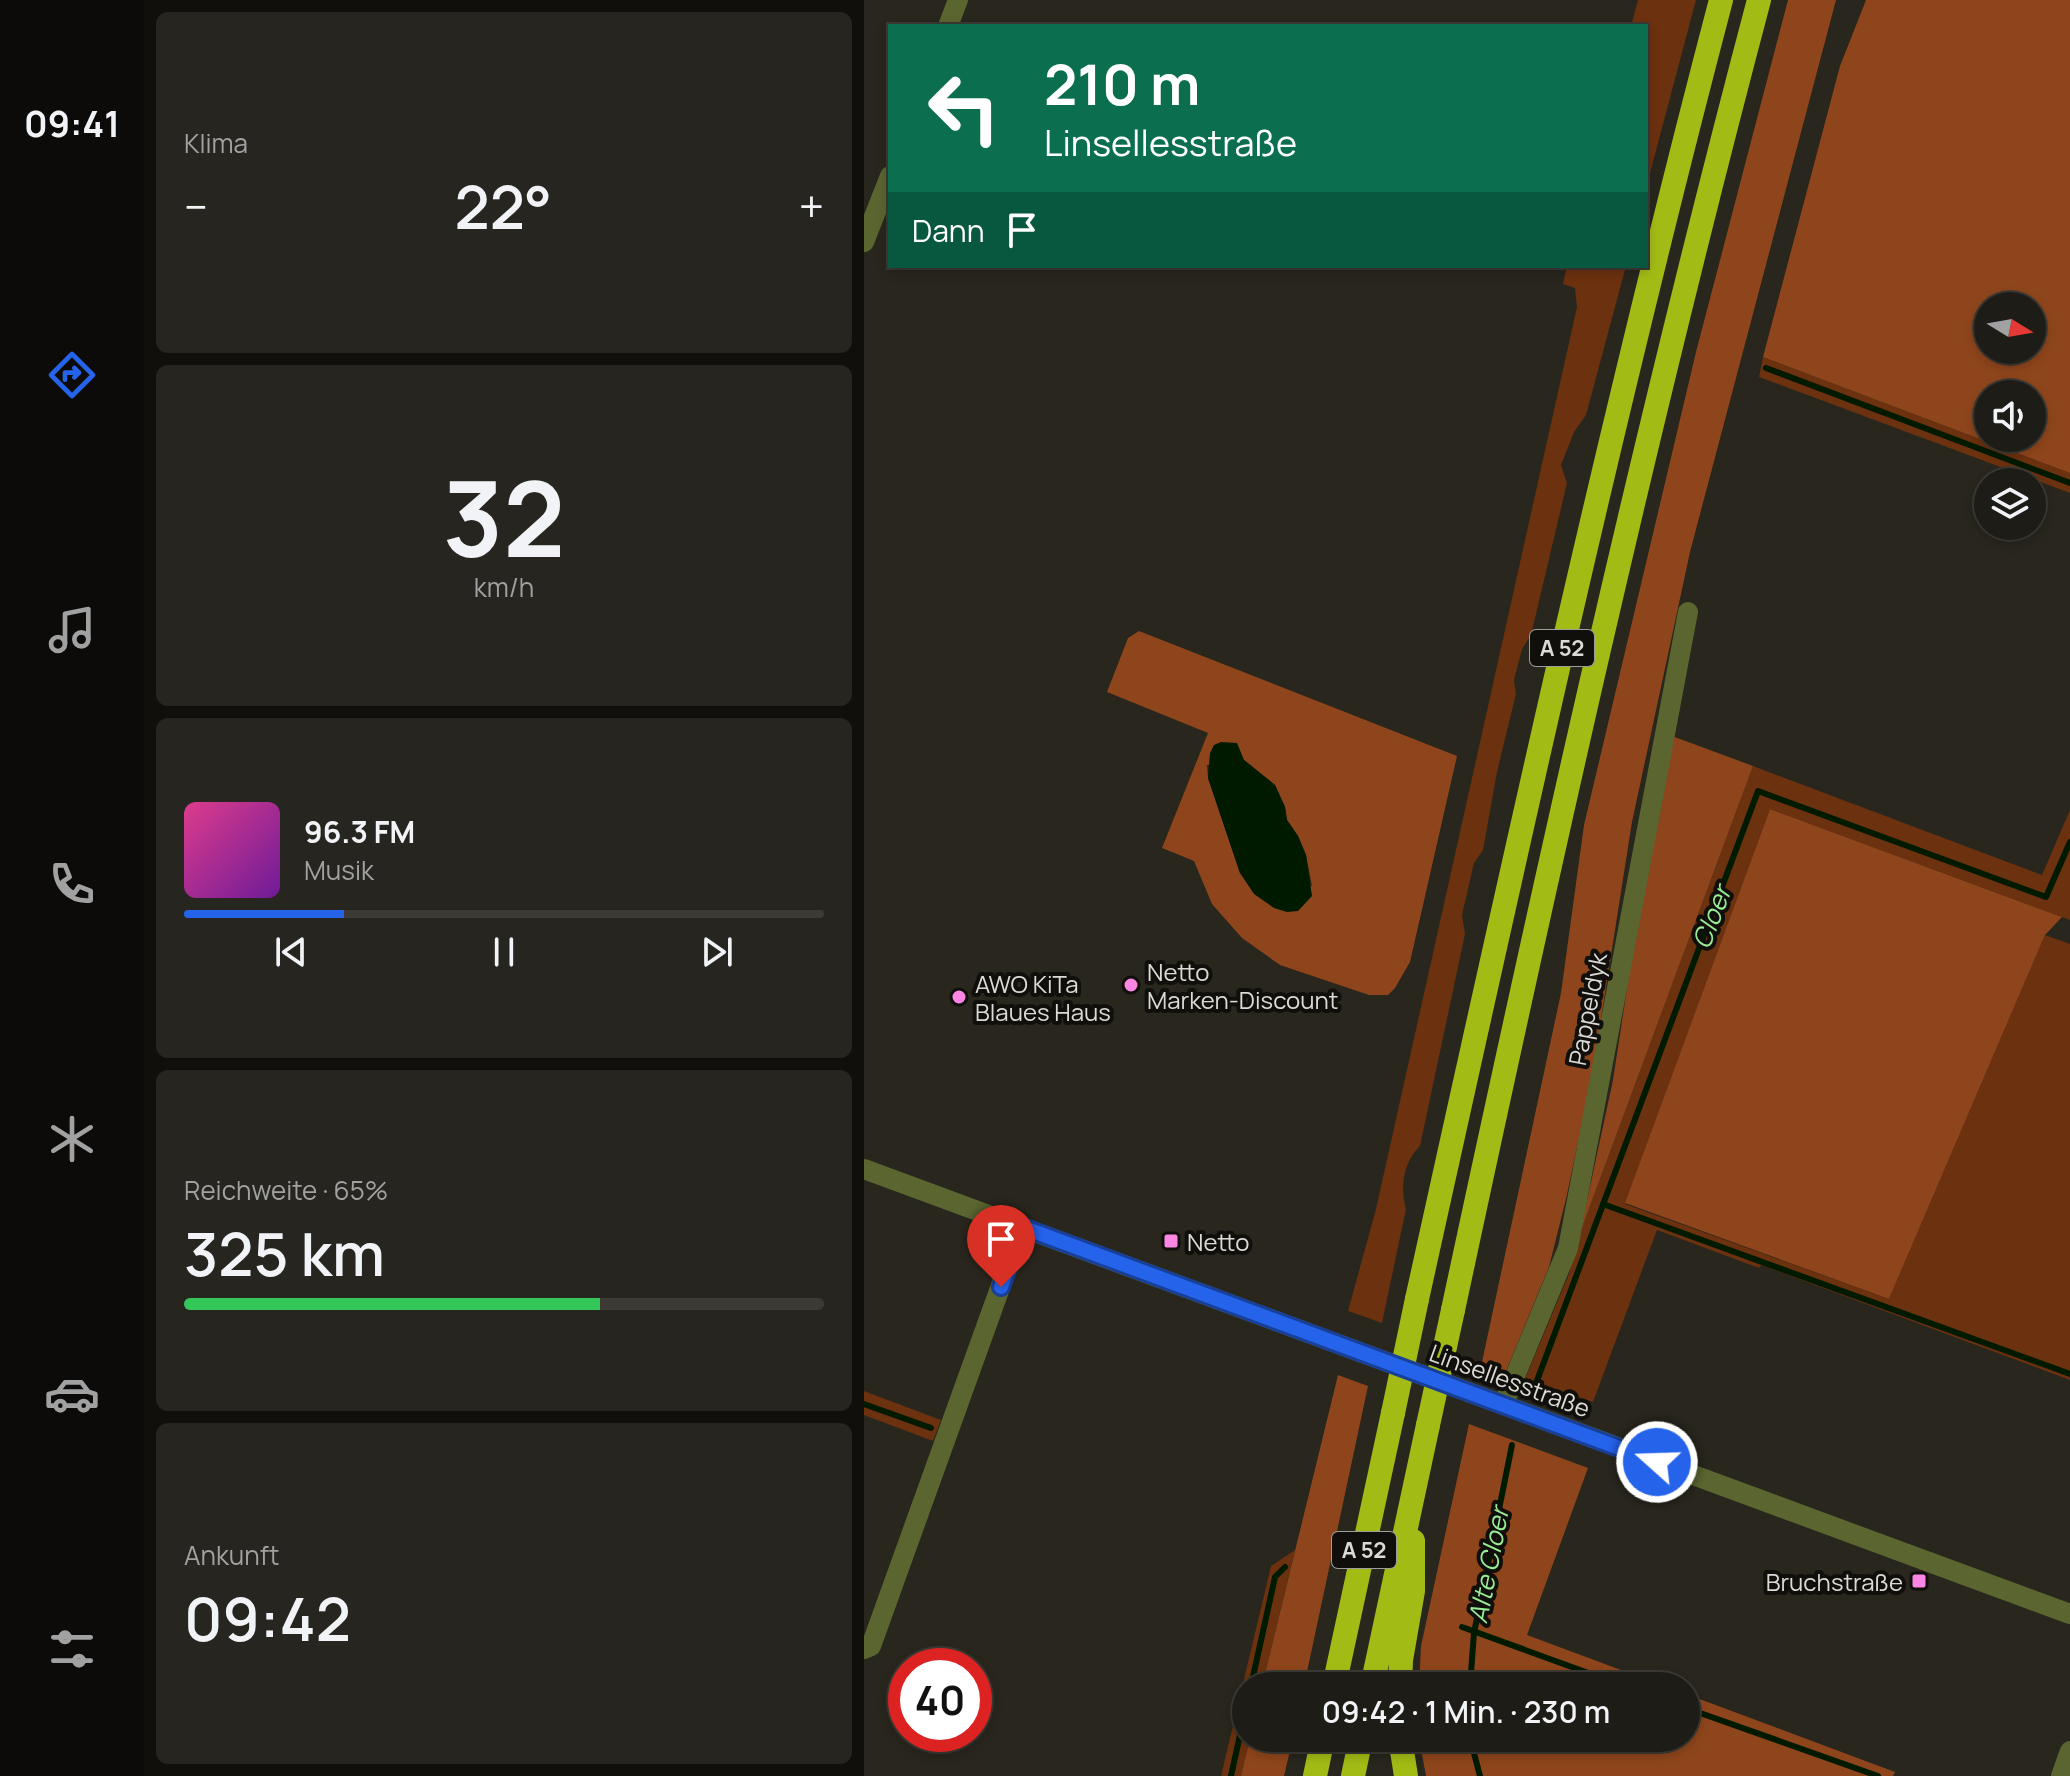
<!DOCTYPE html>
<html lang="de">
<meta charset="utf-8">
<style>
body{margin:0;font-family:Manrope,sans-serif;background:#26251f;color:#f1f3f6;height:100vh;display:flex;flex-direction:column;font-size:30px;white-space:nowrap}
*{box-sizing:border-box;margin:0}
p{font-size:26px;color:#a1a1a1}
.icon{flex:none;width:44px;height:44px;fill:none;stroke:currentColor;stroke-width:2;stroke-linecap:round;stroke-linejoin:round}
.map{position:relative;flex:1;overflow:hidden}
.sheet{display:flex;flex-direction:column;gap:12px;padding:12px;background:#100f0c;width:720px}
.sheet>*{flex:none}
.guide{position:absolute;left:24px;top:24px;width:760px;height:244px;border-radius:0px;box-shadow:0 4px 12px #0003,0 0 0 2px #3c3a35;background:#0b6e4f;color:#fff;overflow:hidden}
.needle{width:52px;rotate:101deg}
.controls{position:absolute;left:1110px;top:292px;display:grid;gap:16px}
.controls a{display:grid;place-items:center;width:72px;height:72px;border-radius:50%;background:#1e1c16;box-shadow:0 4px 12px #0003,0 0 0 2px #3c3a35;font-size:40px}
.speed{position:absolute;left:24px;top:1648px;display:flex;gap:16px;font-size:40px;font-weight:700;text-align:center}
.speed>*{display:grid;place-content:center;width:104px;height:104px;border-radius:50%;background:#1e1c16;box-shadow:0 4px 12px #0003,0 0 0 2px #3c3a35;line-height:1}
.speed .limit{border:12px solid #d22;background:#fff;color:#111}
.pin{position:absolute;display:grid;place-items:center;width:68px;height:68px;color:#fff;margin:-82px -34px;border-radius:50% 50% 50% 0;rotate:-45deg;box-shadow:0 0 8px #0007}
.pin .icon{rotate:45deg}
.me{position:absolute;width:88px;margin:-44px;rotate:290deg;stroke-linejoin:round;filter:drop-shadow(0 0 6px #0008)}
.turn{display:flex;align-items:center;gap:28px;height:168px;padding:0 24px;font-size:36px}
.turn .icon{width:104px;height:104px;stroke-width:2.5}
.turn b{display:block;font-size:56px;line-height:68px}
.then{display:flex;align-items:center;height:76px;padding:0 24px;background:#0003;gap:16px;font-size:30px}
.big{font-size:60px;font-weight:600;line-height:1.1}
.sheet .tile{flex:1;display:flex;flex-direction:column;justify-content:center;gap:12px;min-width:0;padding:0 28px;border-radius:12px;background:#26251f}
.sheet .dial{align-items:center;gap:0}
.dial b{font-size:104px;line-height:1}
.song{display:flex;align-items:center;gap:24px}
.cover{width:96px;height:96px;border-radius:12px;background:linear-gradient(135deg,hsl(330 70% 55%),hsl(280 70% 35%))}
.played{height:8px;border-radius:4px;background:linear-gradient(90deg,#2563eb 25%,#3c3a35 25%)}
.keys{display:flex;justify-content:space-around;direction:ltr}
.heat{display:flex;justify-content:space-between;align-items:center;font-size:44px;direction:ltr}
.charge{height:12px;border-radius:6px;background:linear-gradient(90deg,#34c759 65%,#3c3a35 0)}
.trip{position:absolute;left:368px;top:1672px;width:468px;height:80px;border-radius:40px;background:#1e1c16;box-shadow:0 4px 12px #0003,0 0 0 2px #3c3a35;font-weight:600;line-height:80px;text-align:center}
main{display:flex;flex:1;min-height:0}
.dock{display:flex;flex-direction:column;width:144px;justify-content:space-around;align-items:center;background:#0c0b09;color:#a1a1a1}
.dock .icon{width:56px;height:56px}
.dock .selected{color:#2563eb}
.dock b{font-size:36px;color:#f1f3f6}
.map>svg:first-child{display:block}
.green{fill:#6c310f}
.forest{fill:#8e451b;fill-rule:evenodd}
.water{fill:#001a00}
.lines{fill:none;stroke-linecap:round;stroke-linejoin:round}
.stream{stroke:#001a00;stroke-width:6}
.minor{stroke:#5a6530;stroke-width:20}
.tertiary{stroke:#5a6530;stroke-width:20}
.motorway{stroke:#a3bc15;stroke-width:24}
.motorway-bridge{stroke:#a3bc15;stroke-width:24}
.route-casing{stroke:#184099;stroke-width:20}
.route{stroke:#2563eb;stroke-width:14}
.poi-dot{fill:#fc86e4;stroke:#100f0b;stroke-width:3}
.labels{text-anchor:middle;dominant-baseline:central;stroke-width:8;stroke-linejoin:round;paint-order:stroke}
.shield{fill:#100f0b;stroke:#9f9d98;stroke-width:2}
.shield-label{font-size:22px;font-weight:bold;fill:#dcdad5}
.poi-label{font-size:24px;fill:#dcdad5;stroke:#100f0b;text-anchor:start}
.street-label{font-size:24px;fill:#dcdad5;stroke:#100f0b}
.water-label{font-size:26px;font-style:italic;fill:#99eb95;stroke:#100f0b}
</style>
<main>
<nav class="dock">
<b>09:41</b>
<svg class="icon selected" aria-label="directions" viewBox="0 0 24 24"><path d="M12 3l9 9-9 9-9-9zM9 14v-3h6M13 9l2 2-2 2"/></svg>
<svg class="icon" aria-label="music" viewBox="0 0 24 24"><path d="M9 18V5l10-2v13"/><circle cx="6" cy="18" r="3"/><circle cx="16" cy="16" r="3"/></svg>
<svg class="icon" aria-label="phone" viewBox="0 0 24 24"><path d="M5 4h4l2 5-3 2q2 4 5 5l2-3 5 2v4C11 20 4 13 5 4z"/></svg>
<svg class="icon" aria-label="climate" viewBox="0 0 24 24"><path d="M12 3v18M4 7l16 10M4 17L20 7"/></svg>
<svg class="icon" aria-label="car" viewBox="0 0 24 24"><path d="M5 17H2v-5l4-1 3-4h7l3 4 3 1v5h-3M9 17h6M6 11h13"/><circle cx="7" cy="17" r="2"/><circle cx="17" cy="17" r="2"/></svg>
<svg class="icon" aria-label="filters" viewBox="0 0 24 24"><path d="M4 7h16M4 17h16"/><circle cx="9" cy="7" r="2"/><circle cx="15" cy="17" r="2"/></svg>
</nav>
<section class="sheet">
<div class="tile"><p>Klima</p>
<div class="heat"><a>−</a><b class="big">22°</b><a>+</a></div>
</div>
<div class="tile dial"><b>32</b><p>km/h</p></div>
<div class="tile">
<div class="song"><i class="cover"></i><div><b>96.3 FM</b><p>Musik</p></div></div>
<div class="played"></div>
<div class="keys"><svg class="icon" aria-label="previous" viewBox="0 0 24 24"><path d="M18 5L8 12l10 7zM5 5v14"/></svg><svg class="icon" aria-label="pause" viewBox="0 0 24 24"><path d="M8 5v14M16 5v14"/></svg><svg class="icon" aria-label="next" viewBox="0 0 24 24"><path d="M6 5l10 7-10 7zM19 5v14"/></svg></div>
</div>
<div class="tile"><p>Reichweite · 65%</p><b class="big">325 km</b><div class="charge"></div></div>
<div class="tile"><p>Ankunft</p><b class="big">09:42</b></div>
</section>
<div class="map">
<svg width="1206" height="1776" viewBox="0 0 1206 1776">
<rect width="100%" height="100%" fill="#28261d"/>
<g class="green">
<path d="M 774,0 L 832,0 L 782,188 L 782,26 L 767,26 Z"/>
<path d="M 703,266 L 762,266 L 722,415 L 710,432 L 697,465 L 703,483 L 667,635 L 658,649 L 650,680 L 652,694 L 633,772 L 619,850 L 610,863 L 598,915 L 601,934 L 556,1146 C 539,1163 536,1186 542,1209 L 518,1323 L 484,1311 L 512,1209 L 713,307 L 711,288 L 699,284 Z"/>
<path d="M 899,357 L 1206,473 L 1206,493 L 895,377 Z"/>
<path d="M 889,766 L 1178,875 L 1206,810 L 1206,920 L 906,809 L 761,1204 L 1025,1299 L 1181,935 L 1206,944 L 1206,1380 L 897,1265 L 895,1268 L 793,1230 L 729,1402 L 661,1379 L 705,1274 L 716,1233 Z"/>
<path d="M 0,1391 L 77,1420 L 69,1441 L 0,1415 Z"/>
<path d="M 431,1550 L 398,1686 L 382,1686 L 382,1738 L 386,1738 L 377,1776 L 357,1776 L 407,1566 Z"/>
</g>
<g class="forest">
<path d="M 924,0 L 972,0 L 826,552 L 768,822 L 728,1076 L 702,1199 L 685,1267 L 642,1371 L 618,1362 L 697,993 L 720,825 L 832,352 Z"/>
<path d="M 1002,0 L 1206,0 L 1206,473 L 899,357 L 976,66 ZM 1124,306 L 1168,306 L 1168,350 L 1124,350 ZM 1124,394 L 1168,394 L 1168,438 L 1124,438 Z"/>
<path d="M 275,631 L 593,756 L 546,962 L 531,988 L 524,995 L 505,995 L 416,965 L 378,938 L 348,904 L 330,861 L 298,848 L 344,733 L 243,692 L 264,638 ZM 380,760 L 411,785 L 421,807 L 423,820 L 434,836 L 442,855 L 448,886 L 376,873 L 344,778 L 343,765 Z"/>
<path d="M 808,736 L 889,766 L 716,1233 L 749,1080 L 788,825 Z"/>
<path d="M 906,809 L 1198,917 L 1181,935 L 1025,1299 L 761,1203 Z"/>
<path d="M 474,1375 L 504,1386 L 440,1686 L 398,1686 Z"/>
<path d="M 605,1424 L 724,1468 L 663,1635 L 800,1686 L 555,1686 L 557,1646 Z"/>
<path d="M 822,1694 L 1031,1772 L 1029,1776 L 562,1776 L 555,1738 L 822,1738 Z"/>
<path d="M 386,1738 L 429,1738 L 420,1776 L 377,1776 Z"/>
</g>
<path class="water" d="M 357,742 L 373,743 L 380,760 L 411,785 L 421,807 L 423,820 L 434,836 L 442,855 L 448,896 L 434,911 L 423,912 L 410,908 L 390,894 L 376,873 L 344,778 L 346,753 L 350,745 Z"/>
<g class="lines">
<g class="stream">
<path d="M 902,368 L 1206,483"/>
<path d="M 739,1204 L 1206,1374"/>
<path d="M 671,1386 L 894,791 L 1182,897 L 1206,842"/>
<path d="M 0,1404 L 67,1428"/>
<path d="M 598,1627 L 760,1686"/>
<path d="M 387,1686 L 411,1577 L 421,1567"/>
<path d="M 606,1686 L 610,1633 L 648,1445"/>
<path d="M 822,1708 L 1014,1776"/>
<path d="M 606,1738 L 616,1776"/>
<path d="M 367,1776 L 382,1708"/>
</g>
<g class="minor">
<path d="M 84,26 L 94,0"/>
<path d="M 0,242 L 26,176"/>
<path d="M 639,1405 L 704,1248 L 824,612"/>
<path d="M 0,1649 L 7,1646 L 158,1227"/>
<path d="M 1197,1776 L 1206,1751"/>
</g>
<path class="tertiary" d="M 0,1169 L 1206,1614"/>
<g class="motorway">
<path d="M 553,1299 C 649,865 744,430 857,0"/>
<path d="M 589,1310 C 683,871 780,434 895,0"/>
<path d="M 470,1686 L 529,1413"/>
<path d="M 508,1686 L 564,1425"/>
<path d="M 536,1686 L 537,1660 L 549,1591 L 549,1541"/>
<path d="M 536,1738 L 542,1776"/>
<path d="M 451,1776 L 459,1738"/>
<path d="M 489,1776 L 497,1738"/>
</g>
<g class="motorway-bridge">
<path d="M 529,1413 L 553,1299"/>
<path d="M 564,1425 L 589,1310"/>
</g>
</g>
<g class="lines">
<defs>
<path id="route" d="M 137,1287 L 158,1227 L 793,1462"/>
</defs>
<use href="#route" class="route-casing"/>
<use href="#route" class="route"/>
</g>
<g class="poi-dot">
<circle cx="267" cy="985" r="8"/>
<circle cx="95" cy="997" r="8"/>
<rect x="299" y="1233" width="16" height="16" rx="4"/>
<rect x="1047" y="1573" width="16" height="16" rx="4"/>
</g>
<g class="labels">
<g class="shield">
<rect x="666" y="630" width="64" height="36" rx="6"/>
<rect x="468" y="1532" width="64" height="36" rx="6"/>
</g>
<g class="shield-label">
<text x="698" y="648">A 52</text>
<text x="500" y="1550">A 52</text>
</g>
<g class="poi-label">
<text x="283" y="971">Netto<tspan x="283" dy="28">Marken-Discount</tspan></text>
<text x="111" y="983">AWO KiTa<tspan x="111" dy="28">Blaues Haus</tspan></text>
<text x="323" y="1241">Netto</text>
<text x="1039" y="1581" text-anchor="end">Bruchstraße</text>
</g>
<g class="street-label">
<text transform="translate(723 1009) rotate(-79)">Pappeldyk</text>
<text transform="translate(646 1380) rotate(20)">Linsellesstraße</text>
</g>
<g class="water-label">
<text transform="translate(847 917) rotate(-69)">Cloer</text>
<text transform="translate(624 1565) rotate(-79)">Alte Cloer</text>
</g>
</g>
</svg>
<div class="controls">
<a><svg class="needle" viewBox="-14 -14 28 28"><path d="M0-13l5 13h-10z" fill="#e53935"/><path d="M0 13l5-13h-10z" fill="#a1a1a1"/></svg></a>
<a><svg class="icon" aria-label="sound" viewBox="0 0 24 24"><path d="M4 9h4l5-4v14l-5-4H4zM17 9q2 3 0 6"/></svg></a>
<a><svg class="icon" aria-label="layers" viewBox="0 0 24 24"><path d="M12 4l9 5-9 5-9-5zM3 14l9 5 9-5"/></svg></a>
</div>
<div class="speed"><div class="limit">40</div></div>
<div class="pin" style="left:137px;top:1287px;background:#d93025"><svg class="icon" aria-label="arrive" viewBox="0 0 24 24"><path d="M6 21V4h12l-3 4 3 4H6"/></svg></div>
<svg class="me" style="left:793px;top:1462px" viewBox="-20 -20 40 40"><circle r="17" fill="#2563eb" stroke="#fff" stroke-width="3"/><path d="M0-11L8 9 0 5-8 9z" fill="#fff"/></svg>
<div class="trip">09:42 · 1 Min. · 230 m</div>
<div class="guide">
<div class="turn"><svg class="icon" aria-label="left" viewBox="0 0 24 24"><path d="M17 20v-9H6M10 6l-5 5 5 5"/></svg><div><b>210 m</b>Linsellesstraße</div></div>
<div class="then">Dann<svg class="icon" aria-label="arrive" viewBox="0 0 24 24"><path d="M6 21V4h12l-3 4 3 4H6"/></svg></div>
</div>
</div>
</main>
